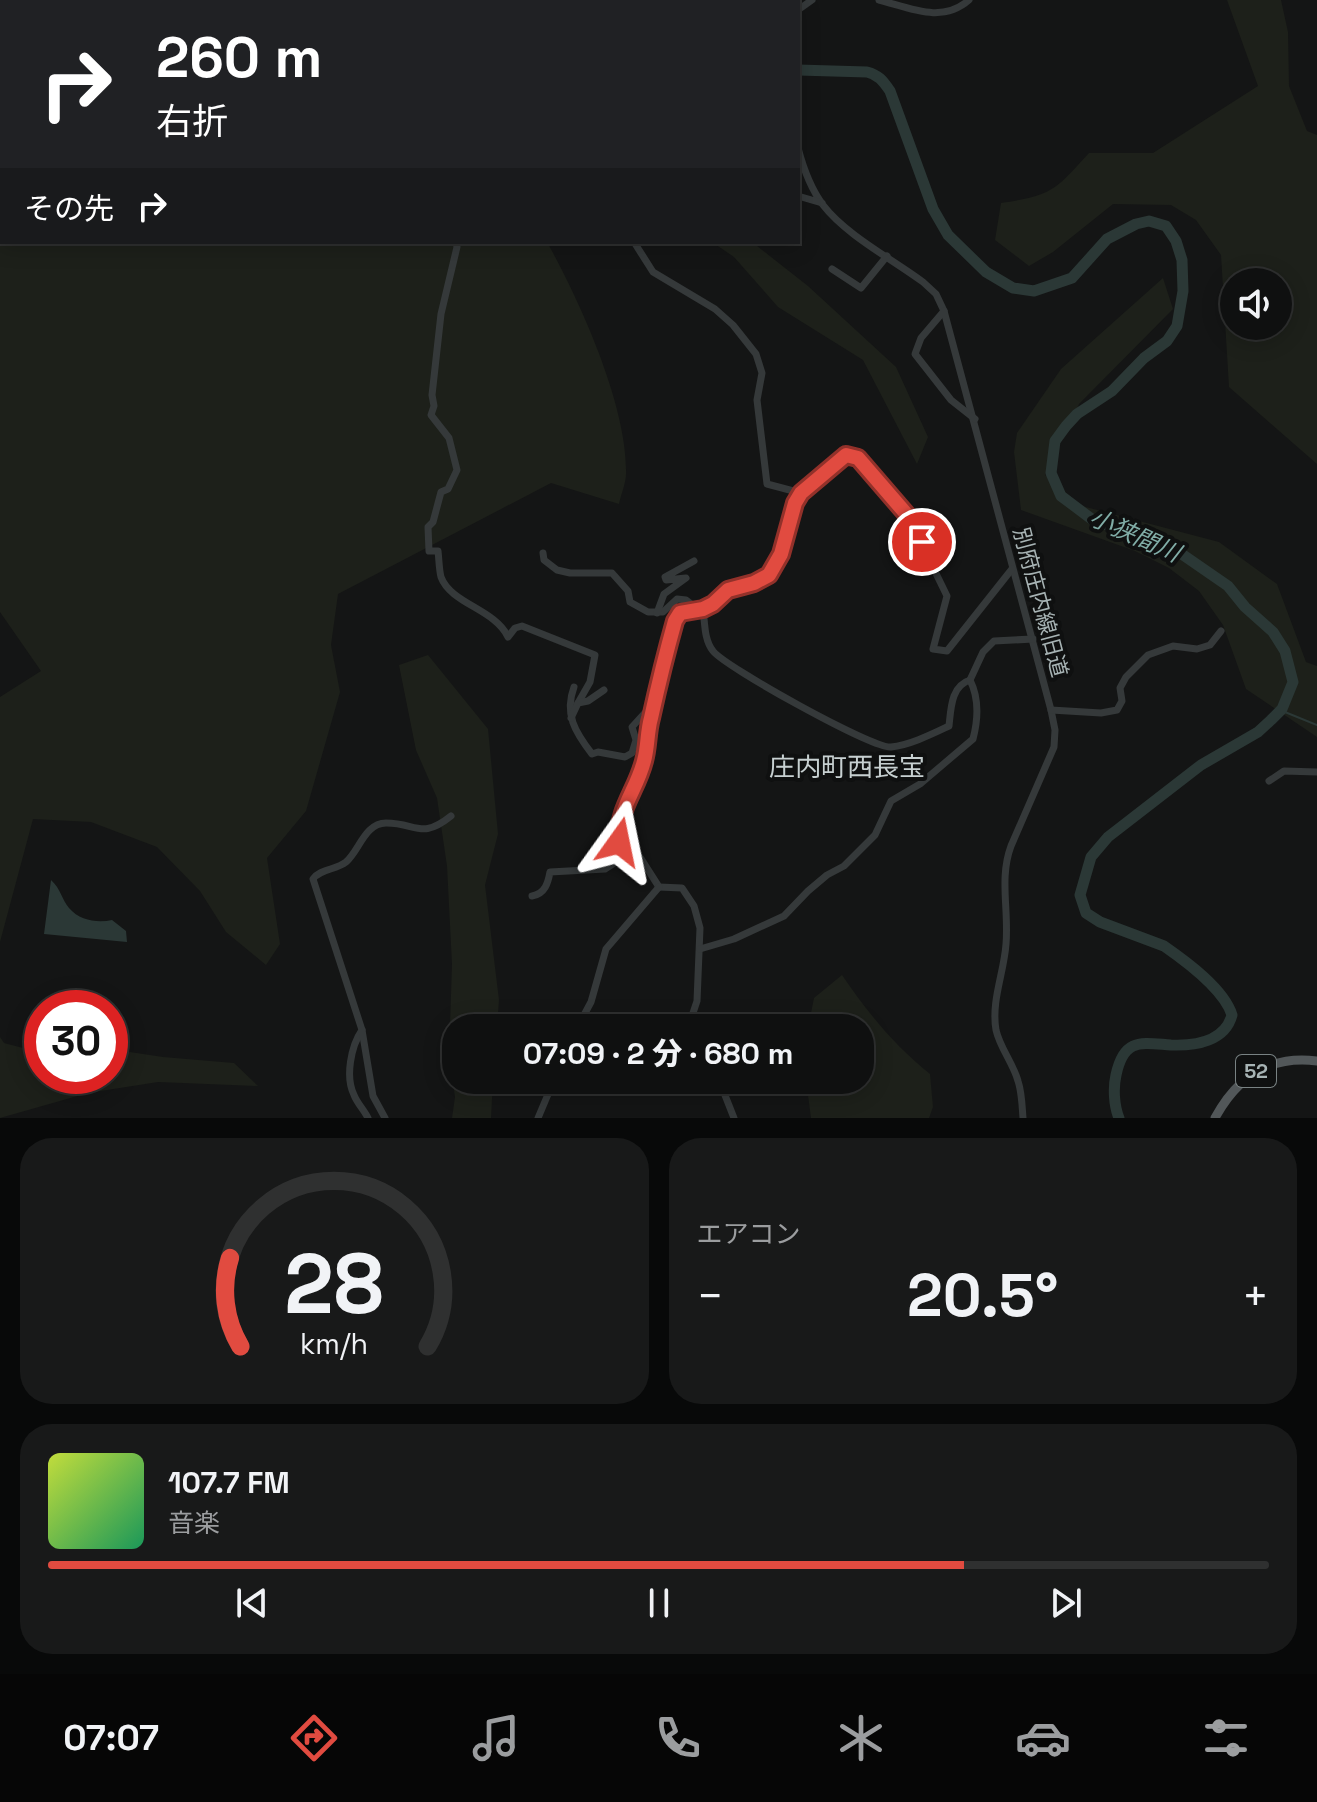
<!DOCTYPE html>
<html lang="ja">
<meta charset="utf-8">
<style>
body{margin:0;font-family:"Space Grotesk","Noto Sans JP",sans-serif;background:#181919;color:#f1f3f6;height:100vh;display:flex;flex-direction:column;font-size:30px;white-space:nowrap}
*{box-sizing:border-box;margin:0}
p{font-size:26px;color:#9b9d9f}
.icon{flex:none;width:44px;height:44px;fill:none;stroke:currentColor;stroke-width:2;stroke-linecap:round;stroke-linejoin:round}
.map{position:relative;height:1118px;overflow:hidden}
.panel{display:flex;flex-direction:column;gap:20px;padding:20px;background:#080909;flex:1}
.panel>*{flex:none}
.top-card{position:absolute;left:0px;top:0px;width:800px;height:244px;box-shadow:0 4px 20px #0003,0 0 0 2px #2f3030;background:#202124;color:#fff;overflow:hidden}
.tools{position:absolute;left:1220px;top:268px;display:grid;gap:16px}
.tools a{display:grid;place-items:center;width:72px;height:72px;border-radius:50%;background:#0f1010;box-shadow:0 4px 20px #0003,0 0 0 2px #2f3030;font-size:40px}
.speed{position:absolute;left:24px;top:990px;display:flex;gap:16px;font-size:40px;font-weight:700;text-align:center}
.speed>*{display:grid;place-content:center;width:104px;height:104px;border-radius:50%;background:#0f1010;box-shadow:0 4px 20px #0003,0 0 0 2px #2f3030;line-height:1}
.speed .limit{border:12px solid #d22;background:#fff;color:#111}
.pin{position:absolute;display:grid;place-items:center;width:68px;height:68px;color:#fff;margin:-34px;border:4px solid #fff;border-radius:50%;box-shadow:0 2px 8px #0007}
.me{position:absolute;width:88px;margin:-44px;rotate:12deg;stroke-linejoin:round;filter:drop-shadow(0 0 6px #0008)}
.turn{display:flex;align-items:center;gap:28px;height:168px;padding:0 24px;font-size:36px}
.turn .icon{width:104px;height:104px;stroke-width:2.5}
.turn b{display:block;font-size:56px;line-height:68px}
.then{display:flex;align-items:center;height:76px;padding:0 24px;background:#0003;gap:16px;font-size:30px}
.big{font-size:60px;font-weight:800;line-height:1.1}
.panel .tile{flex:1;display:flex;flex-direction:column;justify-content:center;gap:12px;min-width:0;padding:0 28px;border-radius:32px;background:#181919}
.panel .dial{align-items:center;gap:0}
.dial svg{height:208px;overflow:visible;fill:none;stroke:#2f3030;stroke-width:7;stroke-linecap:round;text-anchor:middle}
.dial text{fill:#f1f3f6;stroke:none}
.song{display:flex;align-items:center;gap:24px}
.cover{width:96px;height:96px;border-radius:12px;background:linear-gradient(135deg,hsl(70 70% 55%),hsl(150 70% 35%))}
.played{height:8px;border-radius:4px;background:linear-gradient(90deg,#e14b40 75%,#2f3030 75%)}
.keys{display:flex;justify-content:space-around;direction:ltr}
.heat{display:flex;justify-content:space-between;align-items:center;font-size:44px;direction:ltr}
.panel .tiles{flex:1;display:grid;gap:20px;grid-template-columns:1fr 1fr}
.tile:last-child{grid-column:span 2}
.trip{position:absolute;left:442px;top:1014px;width:432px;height:80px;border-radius:32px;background:#0f1010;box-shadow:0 4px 20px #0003,0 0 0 2px #2f3030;font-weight:800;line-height:80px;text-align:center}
.tabs{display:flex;height:128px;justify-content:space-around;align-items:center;background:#060606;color:#9b9d9f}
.tabs .icon{width:56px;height:56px}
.tabs .active{color:#e14b40}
.tabs b{font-size:36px;color:#f1f3f6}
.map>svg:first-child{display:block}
.green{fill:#1d201a;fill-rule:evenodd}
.water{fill:#2b3836}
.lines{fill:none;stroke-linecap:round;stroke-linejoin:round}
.stream{stroke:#2b3836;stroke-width:2}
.river{stroke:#2b3836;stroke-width:11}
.minor{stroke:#35393a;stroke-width:7}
.major{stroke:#525759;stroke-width:9}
.route-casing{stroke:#92312a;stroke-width:20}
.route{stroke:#e14b40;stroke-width:14}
.labels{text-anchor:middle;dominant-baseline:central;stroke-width:8;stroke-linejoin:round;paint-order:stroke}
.shield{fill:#0f1010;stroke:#798283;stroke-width:2}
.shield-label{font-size:20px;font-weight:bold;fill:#a7b3b4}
.street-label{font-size:22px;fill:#a7b3b4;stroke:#0f1010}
.water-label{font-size:24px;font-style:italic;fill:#81ada7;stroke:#0f1010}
.quarter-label{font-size:26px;fill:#c7d0d1;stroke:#0f1010}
</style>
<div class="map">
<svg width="1317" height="1118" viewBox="0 0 1317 1118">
<rect width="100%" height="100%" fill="#141515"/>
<g class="green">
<path d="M 1227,0 L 1281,0 L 1288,32 L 1289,86 L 1307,131 L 1317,135 L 1317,464 L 1229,387 L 1221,255 L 1196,220 L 1171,205 L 1113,204 L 1053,252 L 1029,266 L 995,240 L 1001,203 C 1053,195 1054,191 1089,153 L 1153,153 L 1258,86 ZM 1234,282 L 1278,282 L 1278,326 L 1234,326 Z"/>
<path d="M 0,120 L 2,242 L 547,242 C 580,301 628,407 626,474 C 626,483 621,494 619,504 L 551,483 L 338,594 L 331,645 L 340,692 L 306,811 L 267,858 L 280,944 L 266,965 L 226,932 L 200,891 L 157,847 L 91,822 L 33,819 L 0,942 L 0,697 L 41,671 L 0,612 Z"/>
<path d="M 712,242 L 752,242 L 808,286 L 896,367 L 928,437 L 917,464 L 863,360 L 778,307 L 734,257 Z"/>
<path d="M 1163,278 L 1173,309 L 1079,404 L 1045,475 L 1082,506 L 1219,542 L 1277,584 L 1306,662 L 1317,666 L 1317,737 L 1246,689 L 1223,625 L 1199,591 L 1169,568 L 1135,551 L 1021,510 L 1014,452 L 1017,433 L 1061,369 Z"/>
<path d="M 428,655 L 488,729 L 498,834 L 485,885 L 499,1000 L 497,1028 L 456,1028 L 456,1080 L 493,1080 L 491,1118 L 452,1118 L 455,1097 L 449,1056 L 452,964 L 447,866 L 437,798 L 416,750 L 399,665 Z"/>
<path d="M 842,975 C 868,1013 894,1045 930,1074 L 933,1107 L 929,1118 L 811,1118 L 806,1080 L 860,1080 L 860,1028 L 808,1028 L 814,998 Z"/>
<path d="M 0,1037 L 4,1043 L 42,1053 L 42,1076 L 110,1076 L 110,1049 L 163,1057 L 234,1063 L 258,1086 L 158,1082 L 88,1093 L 0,1118 Z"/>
</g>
<path class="water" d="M 51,880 C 61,889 62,900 69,908 C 80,921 98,923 112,920 L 126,931 L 127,942 L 44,934 Z"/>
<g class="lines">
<path class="stream" d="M 1280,710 L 1317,725"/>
<g class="river">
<path d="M 754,2 L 755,0"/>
<path d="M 798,70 L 867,72 C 879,75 883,81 890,91 L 933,209 L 948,235 L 986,272 L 1013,288 L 1034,291 L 1072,278 L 1107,239 L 1136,224 L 1149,221 L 1166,226 L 1176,241 L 1182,260 L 1183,291 L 1177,326 L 1167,341 L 1144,358 L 1112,391 L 1077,414 L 1066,426 L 1055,441 L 1051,473 L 1061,496 L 1093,520 L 1173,548 L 1228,586 L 1245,607 L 1273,632 L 1285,651 L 1293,682 L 1282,709 L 1271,720 L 1258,732 L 1201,765 L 1108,837 L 1091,857 L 1080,895 L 1086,913 L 1100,922 L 1164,946 C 1187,962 1224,989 1232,1015 C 1225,1041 1196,1046 1171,1045 C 1142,1043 1124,1037 1116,1075 C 1113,1088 1114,1106 1119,1118"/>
</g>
<g class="minor">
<path d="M 503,0 L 504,2"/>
<path d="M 705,0 L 705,2"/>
<path d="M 879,0 C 910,8 942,24 969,0"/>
<path d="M 55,2 L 64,0"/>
<path d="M 278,2 L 281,0"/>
<path d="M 731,2 L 732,0"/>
<path d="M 798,10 L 812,0"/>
<path d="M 0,22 L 2,21"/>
<path d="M 798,148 C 803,167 811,189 823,205 C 846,235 892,259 923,282 L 936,294 L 944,311 L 1051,710 L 1055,730 L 1054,747 L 1011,846 C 999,878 1009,910 1006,944 C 1004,973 991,1001 996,1030 C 1000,1048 1013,1063 1018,1081 C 1022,1093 1022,1106 1023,1118"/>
<path d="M 798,196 L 822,203"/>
<path d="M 456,242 L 457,247 L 441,314 L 432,395 L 434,406 L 431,415 L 449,438 L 457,470 L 448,489 L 441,492 L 433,522 L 428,527 L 429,551 L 438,551 C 439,559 439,569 441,577 C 451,604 495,609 508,637 L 515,628 L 522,626 L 595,655 L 590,682 L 578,703"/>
<path d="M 634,242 L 653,272 L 715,309 L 733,325 L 756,354 L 762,373 L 757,400 L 767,484 L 801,493"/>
<path d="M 832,269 L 861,288 L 887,256"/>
<path d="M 944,311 L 921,338 L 915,354 L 951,400 L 975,419"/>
<path d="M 543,553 L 544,560 L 557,570 L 570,573 L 612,573 L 628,591 L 630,602 L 648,612 L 663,612 L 677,599 L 686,600 L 699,610"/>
<path d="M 703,609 C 705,623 704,640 713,651 C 725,667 873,749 891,747 C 910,745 932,734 949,726 C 951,708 951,686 970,680 L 983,652 L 994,641 L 1033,639"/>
<path d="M 657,613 L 664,594 L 686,578 L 666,580 L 665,577 L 694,561"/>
<path d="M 574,687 C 564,714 575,732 592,754 L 598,752 L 625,757 L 632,753 L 636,740 L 632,727 L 653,704"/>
<path d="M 1051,710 L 1101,713 L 1117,710 L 1122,701 L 1120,688 L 1126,677 L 1148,655 L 1173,646 L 1197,649 L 1210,645 L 1221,631"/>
<path d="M 571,718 L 578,703 L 588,701 L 604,690"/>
<path d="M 1269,781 L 1284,771 L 1317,772"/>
<path d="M 659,887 L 631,843 L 625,822 L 627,799 L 645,759 L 651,715 L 675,621 L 680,613 C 693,611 705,611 715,603 C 720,599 724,593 729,590 C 741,583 757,585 769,575 C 786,561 785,526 794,506 C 802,485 828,467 846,455 L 858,458 L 908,516 L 947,596 L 933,649 L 947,651 L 1012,569"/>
<path d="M 659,887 L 682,888 L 694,906 L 700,928 L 697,1001 L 688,1028"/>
<path d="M 532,896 C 545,894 548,883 550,872 L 605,869 L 622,858 L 618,820 L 625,810"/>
<path d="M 700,949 L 734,939 L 784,916 L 808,891 L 827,875 L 844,866 L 875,835 L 891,801 L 920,784 L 973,739 C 978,720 979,698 970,680"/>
<path d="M 577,1028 L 591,1002 L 606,949 L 659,887"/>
<path d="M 585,1028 L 592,1023 L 602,1021 L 609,1028"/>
<path d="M 362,1030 C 351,1046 345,1077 354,1095 C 357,1103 364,1110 368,1118"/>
<path d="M 719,1080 L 734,1118"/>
<path d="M 385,1118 L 373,1096 L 362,1030 L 313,879 C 320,869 336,870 346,862 C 359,851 365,823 386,823 C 417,823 421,840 451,816"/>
<path d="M 538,1118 L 554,1080"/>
</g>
<path class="major" d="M 1215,1118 C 1237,1077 1270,1055 1317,1061"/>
</g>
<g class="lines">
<defs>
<path id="route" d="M 619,842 C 618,807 636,792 644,761 C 648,747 647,732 651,718 C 658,686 666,653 675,621 L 680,613 L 703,609 L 713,604 L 728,590 L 754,583 L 769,575 L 781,554 L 795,503 L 801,493 L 846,455 L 858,458 L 908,516 L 922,542"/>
</defs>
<use href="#route" class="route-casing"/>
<use href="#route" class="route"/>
</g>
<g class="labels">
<rect class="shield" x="1236" y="1055" width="40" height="32" rx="6"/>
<g class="shield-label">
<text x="1256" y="1071">52</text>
</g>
<g class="street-label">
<text transform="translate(1041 602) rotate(75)">別府庄内線旧道</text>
</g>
<g class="water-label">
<text transform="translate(1135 535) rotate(24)">小狭間川</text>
</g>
<g class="quarter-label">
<text x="847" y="767">庄内町西長宝</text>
</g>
</g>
</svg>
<div class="tools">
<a><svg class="icon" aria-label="sound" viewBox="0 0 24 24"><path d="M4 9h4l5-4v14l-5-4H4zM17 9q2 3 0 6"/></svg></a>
</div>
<div class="speed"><div class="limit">30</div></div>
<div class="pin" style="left:922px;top:542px;background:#d93025"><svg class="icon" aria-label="arrive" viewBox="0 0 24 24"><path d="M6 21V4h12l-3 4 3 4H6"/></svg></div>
<svg class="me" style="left:619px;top:842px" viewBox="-20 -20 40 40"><path d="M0-17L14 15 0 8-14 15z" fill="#e14b40" stroke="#fff" stroke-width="4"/></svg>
<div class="trip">07:09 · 2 分 · 680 m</div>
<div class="top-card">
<div class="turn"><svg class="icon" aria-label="right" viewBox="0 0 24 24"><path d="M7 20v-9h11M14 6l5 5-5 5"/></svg><div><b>260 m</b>右折</div></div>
<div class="then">その先<svg class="icon" aria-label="right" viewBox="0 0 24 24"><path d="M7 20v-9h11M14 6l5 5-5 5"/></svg></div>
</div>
</div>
<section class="panel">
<div class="tiles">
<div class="tile dial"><svg viewBox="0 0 100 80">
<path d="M14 69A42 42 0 1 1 86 69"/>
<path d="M14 69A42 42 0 0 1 10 35" stroke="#e14b40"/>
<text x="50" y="56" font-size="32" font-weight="700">28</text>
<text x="50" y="72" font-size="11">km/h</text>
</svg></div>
<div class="tile"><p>エアコン</p>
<div class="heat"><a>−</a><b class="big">20.5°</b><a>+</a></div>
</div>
<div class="tile">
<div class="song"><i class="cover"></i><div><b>107.7 FM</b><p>音楽</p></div></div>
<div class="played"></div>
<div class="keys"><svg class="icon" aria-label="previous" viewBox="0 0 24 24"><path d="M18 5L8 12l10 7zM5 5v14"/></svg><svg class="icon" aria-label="pause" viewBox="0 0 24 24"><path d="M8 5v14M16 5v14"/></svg><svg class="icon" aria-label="next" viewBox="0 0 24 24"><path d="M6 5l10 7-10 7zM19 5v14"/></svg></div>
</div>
</div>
</section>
<nav class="tabs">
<b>07:07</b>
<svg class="icon active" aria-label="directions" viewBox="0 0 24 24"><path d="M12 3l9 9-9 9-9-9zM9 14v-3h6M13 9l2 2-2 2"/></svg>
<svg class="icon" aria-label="music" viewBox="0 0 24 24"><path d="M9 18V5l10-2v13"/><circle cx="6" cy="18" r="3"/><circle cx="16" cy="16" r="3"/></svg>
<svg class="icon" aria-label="phone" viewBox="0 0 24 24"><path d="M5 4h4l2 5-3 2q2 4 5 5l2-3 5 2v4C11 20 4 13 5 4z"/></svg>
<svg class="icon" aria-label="climate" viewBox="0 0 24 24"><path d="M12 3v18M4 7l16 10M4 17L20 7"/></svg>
<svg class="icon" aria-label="car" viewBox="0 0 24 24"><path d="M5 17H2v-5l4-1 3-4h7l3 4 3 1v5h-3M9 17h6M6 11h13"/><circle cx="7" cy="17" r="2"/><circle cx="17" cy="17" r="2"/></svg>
<svg class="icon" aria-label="filters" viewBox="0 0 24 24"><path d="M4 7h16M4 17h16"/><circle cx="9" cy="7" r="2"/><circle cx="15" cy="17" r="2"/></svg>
</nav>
